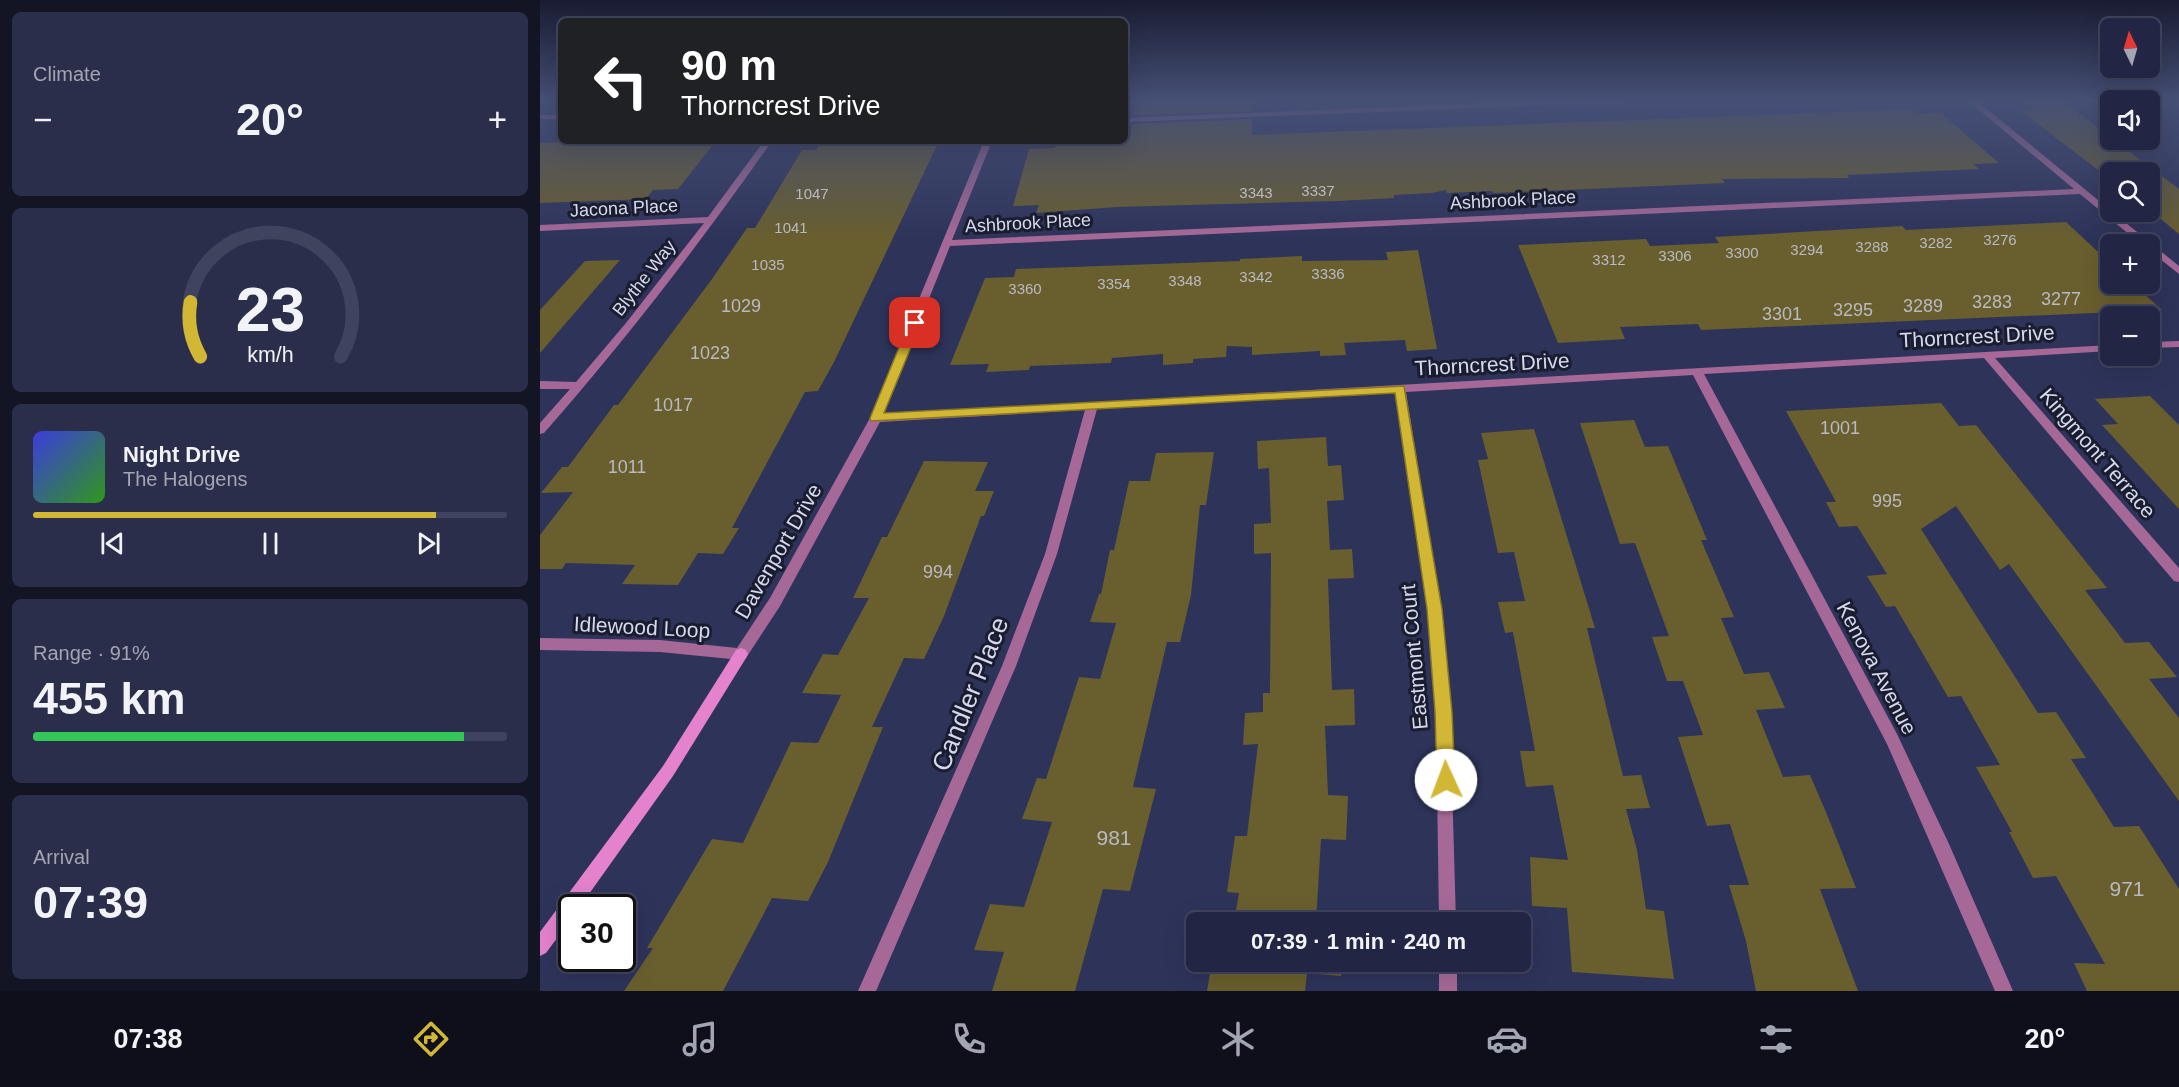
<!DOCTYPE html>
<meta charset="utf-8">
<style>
body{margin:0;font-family:Helvetica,sans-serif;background:#2a2e4b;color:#f1f3f6;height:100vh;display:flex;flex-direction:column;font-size:22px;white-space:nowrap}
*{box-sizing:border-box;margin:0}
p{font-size:20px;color:#a2a5b2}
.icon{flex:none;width:33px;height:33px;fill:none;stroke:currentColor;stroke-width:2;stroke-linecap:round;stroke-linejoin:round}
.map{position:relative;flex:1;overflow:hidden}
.sheet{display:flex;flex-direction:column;gap:12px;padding:12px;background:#131525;width:540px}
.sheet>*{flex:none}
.hud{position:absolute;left:18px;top:18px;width:570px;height:126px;border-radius:9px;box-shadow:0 6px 24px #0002,0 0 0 2px #3f435d;background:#202124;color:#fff;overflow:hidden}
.needle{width:39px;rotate:355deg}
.controls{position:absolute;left:1560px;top:18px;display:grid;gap:12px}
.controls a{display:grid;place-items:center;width:60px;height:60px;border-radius:9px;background:#222644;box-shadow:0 6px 24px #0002,0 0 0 2px #3f435d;font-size:30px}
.speed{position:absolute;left:18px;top:894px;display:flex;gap:12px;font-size:30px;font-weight:700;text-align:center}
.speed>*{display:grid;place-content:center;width:78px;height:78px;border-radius:50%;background:#222644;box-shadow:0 6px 24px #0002,0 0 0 2px #3f435d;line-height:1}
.speed .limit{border:3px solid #111;border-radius:9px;background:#fff;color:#111}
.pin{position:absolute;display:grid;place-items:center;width:51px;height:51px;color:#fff;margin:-26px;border-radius:12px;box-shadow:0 3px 9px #0006}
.me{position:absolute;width:66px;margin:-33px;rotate:358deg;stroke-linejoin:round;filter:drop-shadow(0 0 4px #0008)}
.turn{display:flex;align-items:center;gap:21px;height:126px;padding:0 24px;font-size:27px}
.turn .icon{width:78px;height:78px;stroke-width:2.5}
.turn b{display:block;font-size:42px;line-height:51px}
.big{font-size:45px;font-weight:700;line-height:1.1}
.sheet .card{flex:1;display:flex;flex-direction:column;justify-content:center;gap:9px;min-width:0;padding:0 21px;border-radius:9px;background:#2a2e4b}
.sheet .dial{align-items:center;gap:0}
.dial svg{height:156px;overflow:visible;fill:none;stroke:#3f435d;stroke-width:7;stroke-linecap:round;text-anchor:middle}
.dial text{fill:#f1f3f6;stroke:none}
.song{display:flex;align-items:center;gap:18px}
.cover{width:72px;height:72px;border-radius:9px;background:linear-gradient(135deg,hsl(240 70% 55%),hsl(110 70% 35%))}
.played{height:6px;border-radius:3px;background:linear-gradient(90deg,#d2b735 85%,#3f435d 85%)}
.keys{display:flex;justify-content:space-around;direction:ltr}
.heat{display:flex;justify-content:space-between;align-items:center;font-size:33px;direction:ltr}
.charge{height:9px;border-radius:4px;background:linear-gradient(90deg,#34c759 91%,#3f435d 0)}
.trip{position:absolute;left:646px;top:912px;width:345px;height:60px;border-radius:9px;background:#222644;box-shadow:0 6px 24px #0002,0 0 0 2px #3f435d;font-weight:700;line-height:60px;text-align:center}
.tabs{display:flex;height:96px;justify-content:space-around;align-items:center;background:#0e0f1b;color:#a2a5b2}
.tabs .icon{width:42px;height:42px}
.tabs .current{color:#d2b735}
.tabs b{font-size:27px;color:#f1f3f6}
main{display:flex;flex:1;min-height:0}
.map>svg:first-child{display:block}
.building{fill:#695e2e}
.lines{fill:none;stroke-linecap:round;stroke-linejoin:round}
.street{fill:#a66997;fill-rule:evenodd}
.secondary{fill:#e482cd;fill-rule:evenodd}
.route{fill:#d2b735;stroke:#872;stroke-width:1.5}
.labels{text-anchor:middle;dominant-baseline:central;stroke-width:6;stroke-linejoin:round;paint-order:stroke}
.far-number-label{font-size:15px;fill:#b9bac0}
.far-street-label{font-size:18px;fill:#d4d9f1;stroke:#1a1d2e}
.number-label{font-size:18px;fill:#b9bac0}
.street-label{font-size:21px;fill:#d4d9f1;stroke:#1a1d2e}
.near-number-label{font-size:21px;fill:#b9bac0}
.near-street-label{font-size:26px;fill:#d4d9f1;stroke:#1a1d2e}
</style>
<main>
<section class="sheet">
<div class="card"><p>Climate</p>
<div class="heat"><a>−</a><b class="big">20°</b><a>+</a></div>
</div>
<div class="card dial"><svg viewBox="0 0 100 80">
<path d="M14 69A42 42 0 1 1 86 69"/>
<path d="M14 69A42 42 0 0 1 9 41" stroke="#d2b735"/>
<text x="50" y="56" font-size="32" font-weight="700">23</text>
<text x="50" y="72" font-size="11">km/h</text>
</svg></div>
<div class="card">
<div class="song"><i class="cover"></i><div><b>Night Drive</b><p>The Halogens</p></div></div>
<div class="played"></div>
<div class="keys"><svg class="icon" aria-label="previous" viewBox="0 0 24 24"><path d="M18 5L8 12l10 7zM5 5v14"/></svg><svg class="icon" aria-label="pause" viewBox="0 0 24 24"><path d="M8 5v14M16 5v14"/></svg><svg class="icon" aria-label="next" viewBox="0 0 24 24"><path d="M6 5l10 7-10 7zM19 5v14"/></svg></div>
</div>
<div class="card"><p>Range · 91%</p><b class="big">455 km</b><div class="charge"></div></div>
<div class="card"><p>Arrival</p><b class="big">07:39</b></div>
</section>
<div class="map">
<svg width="1639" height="991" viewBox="0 0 1639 991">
<rect width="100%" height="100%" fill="#2e335a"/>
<g class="building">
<path d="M 595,100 L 711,100 L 711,111 L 593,115 Z"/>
<path d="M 1481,100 L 1522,100 L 1570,137 L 1570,140 L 1574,140 L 1639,189 L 1639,234 L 1610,210 L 1610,172 L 1570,172 L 1570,179 L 1481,111 L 1494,110 Z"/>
<path d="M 1372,109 L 1378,114 L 1401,113 L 1459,163 L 1433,164 L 1439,169 L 1307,175 L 1309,178 L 1182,179 L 1185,183 L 953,193 L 952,191 L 907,193 L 906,190 L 892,193 L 854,195 L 854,198 L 798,201 L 577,207 L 496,213 L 499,205 L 473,206 L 489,149 L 515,148 L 516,143 L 585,141 L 590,139 L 592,124 L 712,119 L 712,135 Z"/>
<path d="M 42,141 L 176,141 L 138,189 L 113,190 L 106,199 L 0,203 L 0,143 Z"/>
<path d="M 282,141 L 399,141 L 294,362 L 278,391 L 265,392 L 192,528 L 199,528 L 183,554 L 158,553 L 138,585 L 82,584 L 95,565 L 26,563 L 22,569 L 0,569 L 0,535 L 33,492 L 1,493 L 22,467 L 28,467 L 74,405 L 78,405 L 172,279 L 207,228 L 215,228 L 262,150 L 276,150 Z"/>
<path d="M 1526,222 L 1570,263 L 1570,284 L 1593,284 L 1622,310 L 1161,330 L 1158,324 L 1080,327 L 1085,339 L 1018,343 L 978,245 L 1106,239 L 1110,246 L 1179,243 L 1175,237 L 1329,228 L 1362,226 L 1366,230 Z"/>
<path d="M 878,250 L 897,349 L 867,351 L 865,340 L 804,343 L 806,355 L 780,356 L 780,351 L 712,355 L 712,347 L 687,346 L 686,357 L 653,359 L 653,363 L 623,365 L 623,354 L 572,358 L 571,363 L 490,366 L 489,370 L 446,372 L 449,364 L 410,365 L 445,278 L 474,277 L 476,269 L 700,261 L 700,259 L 762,256 L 762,261 L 848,260 L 846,252 Z"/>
<path d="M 80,260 L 38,309 L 0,353 L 0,310 L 45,261 Z"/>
<path d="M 1610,396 L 1639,425 L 1639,509 L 1562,425 L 1578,424 L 1555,399 Z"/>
<path d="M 1401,403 L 1419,426 L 1436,425 L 1567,588 L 1545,590 L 1585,643 L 1609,642 L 1637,677 L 1609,679 L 1639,718 L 1639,801 L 1469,564 L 1460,570 L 1416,506 L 1381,529 L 1498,713 L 1516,712 L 1546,758 L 1531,759 L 1574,827 L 1599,826 L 1639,889 L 1639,991 L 1547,991 L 1534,963 L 1565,964 L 1516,876 L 1493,878 L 1469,832 L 1472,832 L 1436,767 L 1460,765 L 1421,696 L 1408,697 L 1355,606 L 1346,607 L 1327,576 L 1347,574 L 1317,526 L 1299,527 L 1286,502 L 1296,502 L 1246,411 Z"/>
<path d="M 1094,420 L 1105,447 L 1128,446 L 1167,540 L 1161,540 L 1194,617 L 1181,618 L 1204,674 L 1229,672 L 1245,708 L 1216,710 L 1243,777 L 1270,775 L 1288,817 L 1316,888 L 1280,889 L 1318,991 L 1216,991 L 1206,941 L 1189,885 L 1209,885 L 1190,824 L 1167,826 L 1138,737 L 1163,735 L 1143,681 L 1127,681 L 1112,637 L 1129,636 L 1095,543 L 1080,544 L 1040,423 Z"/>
<path d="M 994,429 L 1055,628 L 1047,628 L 1083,776 L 1101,775 L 1110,808 L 1086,809 L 1097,850 L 1106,909 L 1124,911 L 1134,979 L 1032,972 L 1027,908 L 992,906 L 990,857 L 1028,860 L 1013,785 L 986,787 L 980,751 L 995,751 L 973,632 L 965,633 L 958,602 L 985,601 L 974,552 L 958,553 L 938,460 L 948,459 L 941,433 Z"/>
<path d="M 786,437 L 788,466 L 801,465 L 804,500 L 787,501 L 790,550 L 812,549 L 814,578 L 788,579 L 792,690 L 814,689 L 815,725 L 785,726 L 788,795 L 808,796 L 806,840 L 781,839 L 776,922 L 781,922 L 694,922 L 699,893 L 687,892 L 695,836 L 707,836 L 718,744 L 703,745 L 705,713 L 723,712 L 723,693 L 730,693 L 731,553 L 714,554 L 714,524 L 731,523 L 729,468 L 718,469 L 717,441 Z"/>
<path d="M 674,452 L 666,505 L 660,505 L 651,595 L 640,642 L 627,642 L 593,787 L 616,789 L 590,891 L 563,889 L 535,991 L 452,991 L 464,952 L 434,950 L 450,904 L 484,907 L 512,822 L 482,819 L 497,778 L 506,779 L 539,677 L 560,679 L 576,623 L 550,622 L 559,594 L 561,594 L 570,550 L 574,550 L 589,481 L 610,481 L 616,453 Z"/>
<path d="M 384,461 L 448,462 L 435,491 L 454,491 L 444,516 L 441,516 L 404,616 L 384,659 L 364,658 L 332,727 L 343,727 L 288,862 L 268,901 L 232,898 L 183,991 L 84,991 L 113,948 L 107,948 L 172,839 L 203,843 L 251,742 L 278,743 L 301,695 L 262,693 L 283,654 L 298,655 L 329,598 L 313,598 L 342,537 L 347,537 Z"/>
<path d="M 672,962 L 802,962 L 801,976 L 767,973 L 765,991 L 667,991 Z"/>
</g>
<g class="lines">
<g class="street">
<path d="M 1028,100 L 1089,100 L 1085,102 L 585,122 L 585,118 Z"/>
<path d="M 1427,100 L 1436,100 L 1613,245 L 1639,266 L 1639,274 L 1610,251 L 1610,244 L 1601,244 L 1540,194 L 410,246 L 343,414 L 1570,345 L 1570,351 L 1455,358 L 1639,568 L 1639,582 L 1634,581 L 1444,358 L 1164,374 L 1357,734 L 1409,844 L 1473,991 L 1455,991 L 1347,744 L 1153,375 L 866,392 L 901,609 L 910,712 L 916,922 L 899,922 L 896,712 L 887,609 L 855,392 L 557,409 L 517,554 L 476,666 L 336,991 L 318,991 L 462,666 L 505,554 L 545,410 L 340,422 L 240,606 L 206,658 L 201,660 L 120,652 L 0,650 L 0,638 L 120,640 L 197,648 L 230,598 L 330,418 L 444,141 L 452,141 L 412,240 L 1534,189 Z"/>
<rect x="0" y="115" width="21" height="4"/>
<path d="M 224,141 L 232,141 C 161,242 86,340 4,433 L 0,434 L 0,423 L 30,389 L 0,389 L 0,381 L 36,382 L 86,323 L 164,223 L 0,231 L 0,225 L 168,217 Z"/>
<path d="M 1639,341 L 1639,347 L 1610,348 L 1610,342 Z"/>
<rect x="899" y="962" width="18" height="29"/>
</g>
<path class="secondary" d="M 201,648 L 206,650 L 208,654 L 206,658 L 133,776 L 39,908 L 32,908 L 32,918 L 6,953 L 0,956 L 0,932 L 123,766 L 196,650 Z"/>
</g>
<linearGradient id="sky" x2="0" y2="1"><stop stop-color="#191c32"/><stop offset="0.42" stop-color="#465076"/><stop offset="1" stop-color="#465076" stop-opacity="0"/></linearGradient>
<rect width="1639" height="239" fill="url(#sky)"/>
<path class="route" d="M 375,319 L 381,323 L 344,413 L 864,386 L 902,609 L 912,712 L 915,780 L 912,786 L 906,788 L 900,786 L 897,780 L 895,712 L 887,609 L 855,393 L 331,421 L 330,418 L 369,323 Z"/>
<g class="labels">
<g class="far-number-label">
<text x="778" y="190">3337</text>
<text x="716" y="192">3343</text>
<text x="272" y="193">1047</text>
<text x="251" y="227">1041</text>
<text x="1460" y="239">3276</text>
<text x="1396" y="242">3282</text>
<text x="1332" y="246">3288</text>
<text x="1267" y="249">3294</text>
<text x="1202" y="252">3300</text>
<text x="1135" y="255">3306</text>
<text x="1069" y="259">3312</text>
<text x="228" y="264">1035</text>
<text x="788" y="273">3336</text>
<text x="716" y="276">3342</text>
<text x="645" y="280">3348</text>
<text x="574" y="283">3354</text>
<text x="485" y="288">3360</text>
</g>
<g class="far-street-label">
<text transform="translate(973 200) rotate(-3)">Ashbrook Place</text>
<text transform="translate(84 208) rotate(-3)">Jacona Place</text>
<text transform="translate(488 223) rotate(-3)">Ashbrook Place</text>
<text transform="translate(104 278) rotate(-52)">Blythe Way</text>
</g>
<g class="number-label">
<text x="1521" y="299">3277</text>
<text x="1452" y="302">3283</text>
<text x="201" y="306">1029</text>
<text x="1383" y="306">3289</text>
<text x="1313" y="310">3295</text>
<text x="1242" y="314">3301</text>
<text x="170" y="353">1023</text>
<text x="133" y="405">1017</text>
<text x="1300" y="428">1001</text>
<text x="87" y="467">1011</text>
<text x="1347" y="501">995</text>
<text x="398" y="572">994</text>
</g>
<g class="street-label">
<text transform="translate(1437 336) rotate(-3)">Thorncrest Drive</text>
<text transform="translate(952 364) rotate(-3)">Thorncrest Drive</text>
<text transform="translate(1558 453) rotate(49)">Kingmont Terrace</text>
<text transform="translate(238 551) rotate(-60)">Davenport Drive</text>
<text transform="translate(102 627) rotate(3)">Idlewood Loop</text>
<text transform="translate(874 657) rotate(-95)">Eastmont Court</text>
<text transform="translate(1337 668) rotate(62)">Kenova Avenue</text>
</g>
<g class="near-number-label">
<text x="574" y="837">981</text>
<text x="1587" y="888">971</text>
</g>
<g class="near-street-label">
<text transform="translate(430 694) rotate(-68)">Candler Place</text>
</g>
</g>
</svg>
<div class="controls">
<a><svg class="needle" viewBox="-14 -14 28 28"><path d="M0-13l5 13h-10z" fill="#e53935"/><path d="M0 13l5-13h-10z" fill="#a2a5b2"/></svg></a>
<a><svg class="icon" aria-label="sound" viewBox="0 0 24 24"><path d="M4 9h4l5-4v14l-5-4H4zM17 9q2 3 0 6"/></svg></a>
<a><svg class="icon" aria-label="search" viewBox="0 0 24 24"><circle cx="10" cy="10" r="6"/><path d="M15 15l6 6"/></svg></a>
<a>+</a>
<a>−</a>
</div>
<div class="speed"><div class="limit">30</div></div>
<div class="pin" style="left:375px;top:323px;background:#d93025"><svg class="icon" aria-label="arrive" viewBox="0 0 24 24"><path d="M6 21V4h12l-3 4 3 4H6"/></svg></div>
<svg class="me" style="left:906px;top:780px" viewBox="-20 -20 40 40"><circle r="19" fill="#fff"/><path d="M0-13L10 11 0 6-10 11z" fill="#d2b735"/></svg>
<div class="trip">07:39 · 1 min · 240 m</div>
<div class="hud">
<div class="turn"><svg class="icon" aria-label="left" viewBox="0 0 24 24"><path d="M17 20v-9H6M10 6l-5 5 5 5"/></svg><div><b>90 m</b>Thorncrest Drive</div></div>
</div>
</div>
</main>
<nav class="tabs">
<b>07:38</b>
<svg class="icon current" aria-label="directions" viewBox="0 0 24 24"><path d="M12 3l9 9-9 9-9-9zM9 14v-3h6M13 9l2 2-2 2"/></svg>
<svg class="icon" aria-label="music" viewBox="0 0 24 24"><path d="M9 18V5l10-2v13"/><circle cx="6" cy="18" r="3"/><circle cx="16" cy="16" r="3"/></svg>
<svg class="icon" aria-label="phone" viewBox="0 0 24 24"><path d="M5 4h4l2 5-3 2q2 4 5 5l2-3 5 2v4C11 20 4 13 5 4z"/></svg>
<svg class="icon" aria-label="climate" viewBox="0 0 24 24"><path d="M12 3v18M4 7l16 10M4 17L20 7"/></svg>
<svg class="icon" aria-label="car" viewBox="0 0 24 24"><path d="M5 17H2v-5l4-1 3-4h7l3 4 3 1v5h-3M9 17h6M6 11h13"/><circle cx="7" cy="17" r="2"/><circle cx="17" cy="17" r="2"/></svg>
<svg class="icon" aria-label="filters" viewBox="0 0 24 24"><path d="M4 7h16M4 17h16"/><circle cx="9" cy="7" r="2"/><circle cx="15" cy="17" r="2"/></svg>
<b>20°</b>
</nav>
